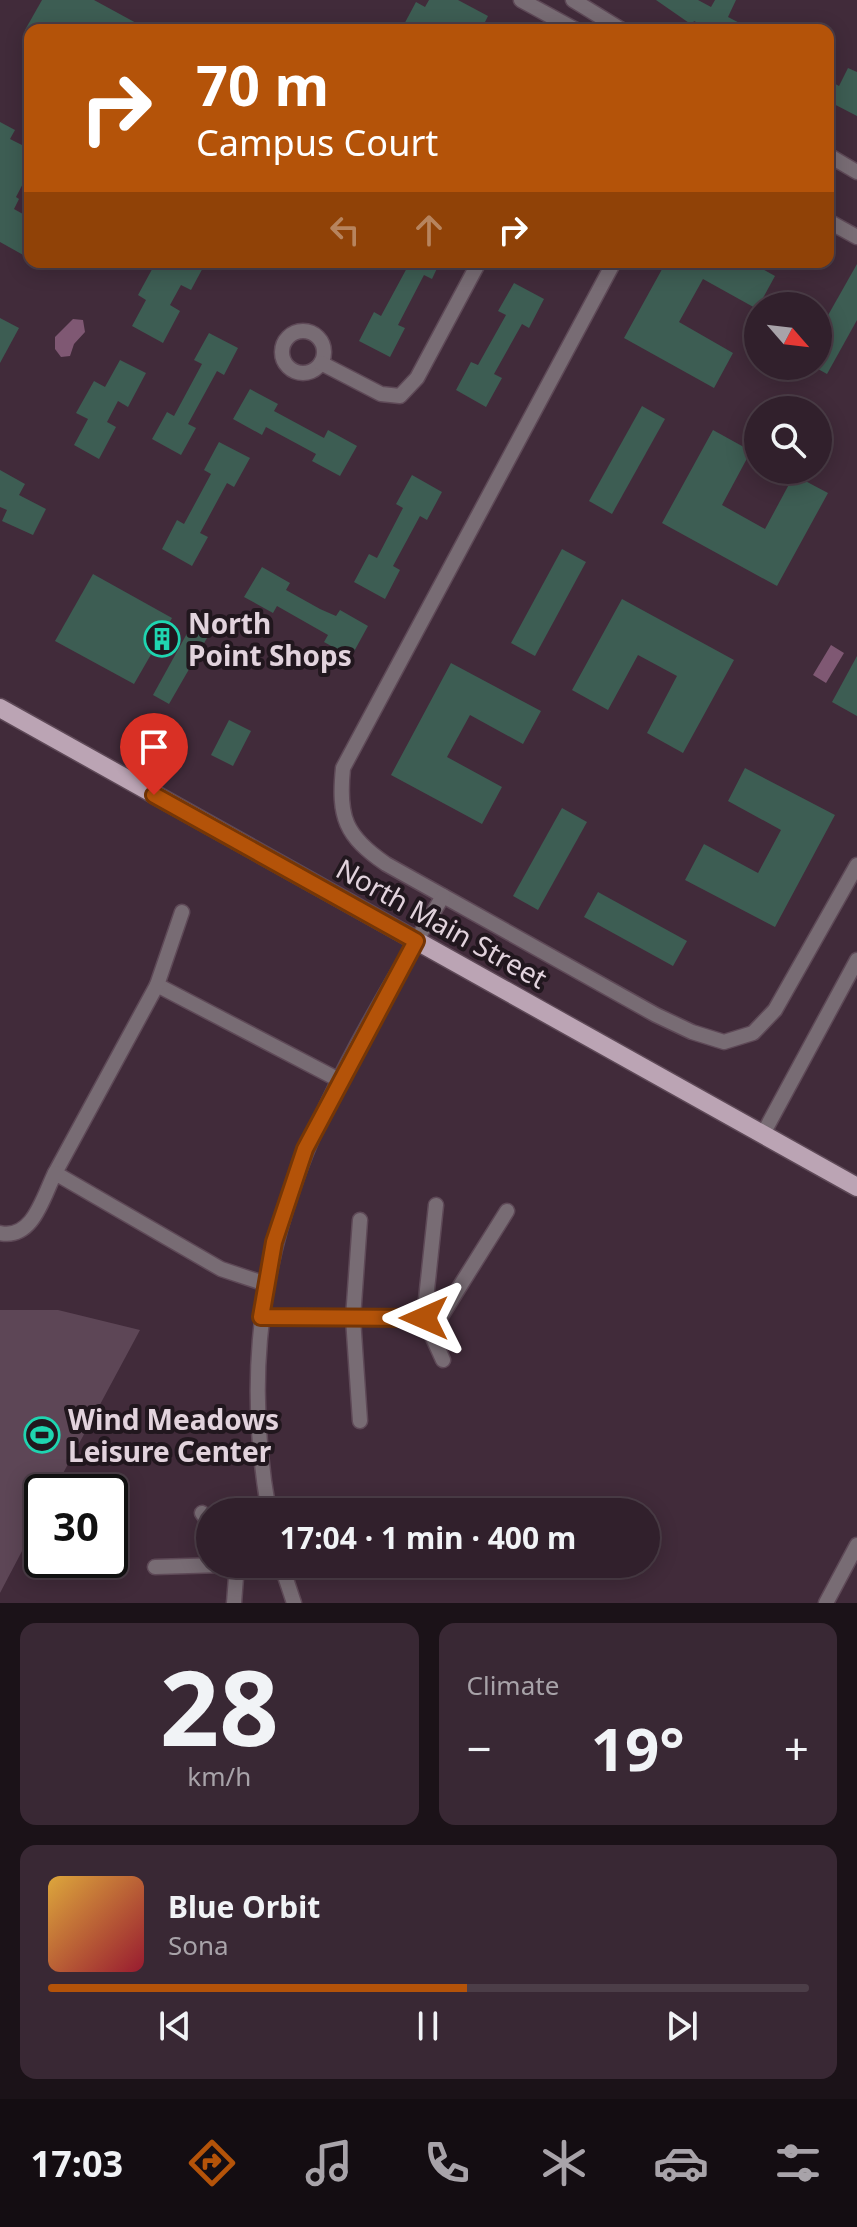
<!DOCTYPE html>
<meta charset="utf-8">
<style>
body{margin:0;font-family:"Noto Sans",sans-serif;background:#392834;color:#f1f3f6;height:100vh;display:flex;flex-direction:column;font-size:30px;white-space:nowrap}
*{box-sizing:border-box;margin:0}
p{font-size:26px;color:#a8a3a9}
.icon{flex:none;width:44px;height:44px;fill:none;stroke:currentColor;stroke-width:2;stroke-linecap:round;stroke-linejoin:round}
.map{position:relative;height:1603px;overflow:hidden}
.details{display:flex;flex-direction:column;gap:20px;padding:20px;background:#1b1218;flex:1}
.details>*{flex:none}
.banner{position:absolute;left:24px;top:24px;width:810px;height:244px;border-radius:16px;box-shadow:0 4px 20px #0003,0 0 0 2px #4c3e48;background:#b45309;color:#fff;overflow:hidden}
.needle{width:52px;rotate:118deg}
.controls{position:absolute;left:744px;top:292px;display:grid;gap:16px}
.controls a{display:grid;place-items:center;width:88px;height:88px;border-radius:50%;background:#31202c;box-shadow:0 4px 20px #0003,0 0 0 2px #4c3e48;font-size:40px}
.speed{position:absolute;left:24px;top:1474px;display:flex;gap:16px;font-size:40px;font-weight:700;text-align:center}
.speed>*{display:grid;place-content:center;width:104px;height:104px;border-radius:50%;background:#31202c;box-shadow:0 4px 20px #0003,0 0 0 2px #4c3e48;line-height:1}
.speed .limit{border:4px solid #111;border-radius:12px;background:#fff;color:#111}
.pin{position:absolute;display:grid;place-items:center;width:68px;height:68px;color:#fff;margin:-82px -34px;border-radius:50% 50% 50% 0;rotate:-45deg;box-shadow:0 0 8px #0007}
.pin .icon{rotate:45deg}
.me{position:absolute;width:88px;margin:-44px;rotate:270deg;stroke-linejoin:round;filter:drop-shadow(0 0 6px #0008)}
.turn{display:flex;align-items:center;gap:28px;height:168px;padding:0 40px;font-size:36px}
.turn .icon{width:104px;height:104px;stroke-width:2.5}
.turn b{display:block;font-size:56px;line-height:68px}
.lanes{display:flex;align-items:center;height:76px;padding:0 40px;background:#0003;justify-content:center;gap:40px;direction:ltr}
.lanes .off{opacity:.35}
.big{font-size:60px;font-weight:700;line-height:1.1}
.details .widget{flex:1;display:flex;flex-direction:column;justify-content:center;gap:12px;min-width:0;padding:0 28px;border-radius:16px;background:#392834}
.details .dial{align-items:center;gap:0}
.dial b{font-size:104px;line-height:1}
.song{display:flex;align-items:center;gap:24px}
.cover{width:96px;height:96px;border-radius:12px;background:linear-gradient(135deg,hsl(40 70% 55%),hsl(350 70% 35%))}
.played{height:8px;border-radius:4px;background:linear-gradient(90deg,#b45309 55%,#4c3e48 55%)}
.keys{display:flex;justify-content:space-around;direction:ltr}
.heat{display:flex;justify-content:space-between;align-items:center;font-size:44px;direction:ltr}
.details .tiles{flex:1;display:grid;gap:20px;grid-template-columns:1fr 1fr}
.widget:last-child{grid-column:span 2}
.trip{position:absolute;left:196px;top:1498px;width:464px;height:80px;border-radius:40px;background:#31202c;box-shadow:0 4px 20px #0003,0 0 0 2px #4c3e48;font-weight:700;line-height:80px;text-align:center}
.tab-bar{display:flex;height:128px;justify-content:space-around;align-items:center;background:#140d12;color:#a8a3a9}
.tab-bar .icon{width:56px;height:56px}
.tab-bar .on{color:#b45309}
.tab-bar b{font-size:36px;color:#f1f3f6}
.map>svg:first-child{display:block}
.green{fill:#5d4656}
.water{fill:#7f5873}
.building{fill:#3d5d53}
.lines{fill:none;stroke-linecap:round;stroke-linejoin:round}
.minor-casing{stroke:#5e4957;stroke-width:17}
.major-casing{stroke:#5e4957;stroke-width:21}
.minor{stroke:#786c74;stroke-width:14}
.major{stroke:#bba4b4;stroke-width:18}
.route-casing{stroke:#753606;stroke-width:20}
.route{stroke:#b45309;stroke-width:14}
.labels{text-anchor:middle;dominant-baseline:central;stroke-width:8;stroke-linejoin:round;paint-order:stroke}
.poi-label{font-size:28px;font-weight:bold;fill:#e2d3dd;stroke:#21171e;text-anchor:start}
.street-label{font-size:28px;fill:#e2d3dd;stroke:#21171e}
</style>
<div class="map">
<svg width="857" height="1603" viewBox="0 0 857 1603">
<rect width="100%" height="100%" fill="#412b3a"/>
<path class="green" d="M 0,1310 L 58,1310 L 140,1330 L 53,1492 L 42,1492 L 42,1513 L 0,1593 Z"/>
<g class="water">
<path d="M 73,319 L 83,320 L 85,332 L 74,344 L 70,356 L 61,357 L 55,349 L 55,337 Z"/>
<path d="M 831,645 L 844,653 L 826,683 L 813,675 Z"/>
</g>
<g class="building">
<path d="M 42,0 L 94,0 L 149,30 L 25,30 Z"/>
<path d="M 429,0 L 458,0 L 488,16 L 481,30 L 401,30 L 416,2 L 425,7 Z"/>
<path d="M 656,0 L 698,0 L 711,7 L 715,0 L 736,0 L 728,17 L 753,30 L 712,30 L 694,21 L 692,25 Z"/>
<path d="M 848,68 L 857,72 L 857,116 L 828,101 L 828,80 L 839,86 Z"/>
<path d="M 0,122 L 15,130 L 10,139 L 30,149 L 30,170 L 16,197 L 19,199 L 14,209 L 30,218 L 30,247 L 25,256 L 0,242 Z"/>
<path d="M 156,262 L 167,269 L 170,262 L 206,262 L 191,290 L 181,285 L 170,305 L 180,311 L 163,343 L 132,326 L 146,300 L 138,295 Z"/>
<path d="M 400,262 L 440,262 L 432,279 L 424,275 L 398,325 L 405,328 L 390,357 L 359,341 L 374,312 L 381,316 L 408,266 Z"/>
<path d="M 666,262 L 750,262 L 775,276 L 757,309 L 703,279 L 679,322 L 733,353 L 714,388 L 624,338 Z"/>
<path d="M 857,264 L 857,320 L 827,374 L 818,369 L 818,333 Z"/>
<path d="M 514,283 L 544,299 L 529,328 L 522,324 L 494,374 L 502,378 L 486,407 L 456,390 L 471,362 L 478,365 L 506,315 L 498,311 Z"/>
<path d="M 0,318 L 19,328 L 0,363 Z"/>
<path d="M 209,333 L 238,348 L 224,375 L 217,371 L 188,424 L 196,428 L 181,455 L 152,439 L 167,412 L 174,416 L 202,364 L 194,360 Z"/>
<path d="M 120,360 L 146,373 L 128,407 L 118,401 L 107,422 L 116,427 L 99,459 L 74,445 L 88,419 L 76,413 L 94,381 L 105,387 Z"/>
<path d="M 250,389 L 278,404 L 274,411 L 324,438 L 328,430 L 357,446 L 340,476 L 312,461 L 316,454 L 266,427 L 262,435 L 233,419 Z"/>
<path d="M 642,406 L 665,419 L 612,514 L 589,501 Z"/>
<path d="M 713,430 L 751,451 L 722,505 L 765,529 L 794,475 L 828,493 L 777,586 L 662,523 Z"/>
<path d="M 219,442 L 250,458 L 234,487 L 227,483 L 200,533 L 208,537 L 192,566 L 162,549 L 177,520 L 184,524 L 211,474 L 204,470 Z"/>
<path d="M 0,470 L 25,484 L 19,495 L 46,509 L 33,535 L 2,521 L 7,510 L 0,507 Z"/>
<path d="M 412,475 L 442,492 L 427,520 L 420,516 L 393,566 L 400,570 L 385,599 L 354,582 L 369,554 L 377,558 L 403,508 L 396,504 Z"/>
<path d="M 562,549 L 586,562 L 535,656 L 511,643 Z"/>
<path d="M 262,567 L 290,583 L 286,590 L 320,609 L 336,616 L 340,610 L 368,626 L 351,657 L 324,642 L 328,635 L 277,606 L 273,613 L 244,597 Z"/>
<path d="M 93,574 L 172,618 L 134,684 L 55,641 Z"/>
<path d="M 622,599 L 734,660 L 683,753 L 647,733 L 677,676 L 638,655 L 608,710 L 572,690 Z"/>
<path d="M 190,628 L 207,638 L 169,704 L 153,695 Z"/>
<path d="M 857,656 L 857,716 L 832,702 Z"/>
<path d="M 451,663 L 541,711 L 523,744 L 470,715 L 447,757 L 502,787 L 482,824 L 391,775 Z"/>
<path d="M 229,720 L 251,731 L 233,766 L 211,755 Z"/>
<path d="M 745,768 L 835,815 L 775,927 L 685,880 L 704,844 L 758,873 L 781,830 L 728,801 Z"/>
<path d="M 562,808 L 587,822 L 538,910 L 513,896 Z"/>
<path d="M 598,892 L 687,941 L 673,966 L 584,917 Z"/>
</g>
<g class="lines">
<defs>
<g id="minor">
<path d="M 521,0 L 576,30"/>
<path d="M 573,0 L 622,30"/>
<path d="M 828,155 L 857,172"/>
<path d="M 828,221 L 857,237"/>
<path d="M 614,262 L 343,768 C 338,817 345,836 386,864 L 656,1015 L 692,1032 L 724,1042 L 753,1033 L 775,1010 L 857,865"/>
<circle cx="303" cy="352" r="21"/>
<path d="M 321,363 L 381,394 L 400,396 L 417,378 L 479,262"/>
<path d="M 157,985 L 341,1081"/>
<path d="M 763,1134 L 857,960"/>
<path d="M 55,1173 L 157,985 L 182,912"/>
<path d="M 436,1205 L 424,1318 L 443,1360"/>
<path d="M 0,1233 C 33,1240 43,1197 55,1173 L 221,1269 L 266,1284"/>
<path d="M 261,1317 L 440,1318 L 507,1211"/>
<path d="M 360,1421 L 353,1318 L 360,1220"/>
<path d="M 269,1512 C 224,1264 320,1101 443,896"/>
<path d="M 202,1513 L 210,1524"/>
<path d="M 281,1564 L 294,1603"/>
<path d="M 155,1567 L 256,1564"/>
<path d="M 234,1603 L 237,1564"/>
<path d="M 826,1603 L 857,1545"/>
</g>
<path id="major" d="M 0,708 L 857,1187"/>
</defs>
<use href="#minor" class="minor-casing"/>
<use href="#major" class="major-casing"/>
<use href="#minor" class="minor"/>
<use href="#major" class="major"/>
</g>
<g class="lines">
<defs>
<path id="route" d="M 154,795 L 416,941 L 305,1149 L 274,1242 L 261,1317 L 424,1318"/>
</defs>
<use href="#route" class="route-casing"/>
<use href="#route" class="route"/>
</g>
<defs>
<symbol id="building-ring" viewBox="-11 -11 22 22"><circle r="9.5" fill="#21171e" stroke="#1fd5b0" stroke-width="1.5"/><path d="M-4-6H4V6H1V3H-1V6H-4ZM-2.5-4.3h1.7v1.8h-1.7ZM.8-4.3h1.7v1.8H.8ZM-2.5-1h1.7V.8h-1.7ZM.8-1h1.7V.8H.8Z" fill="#1fd5b0"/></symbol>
<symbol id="stadium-ring" viewBox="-11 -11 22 22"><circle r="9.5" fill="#21171e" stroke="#1fd5b0" stroke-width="1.5"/><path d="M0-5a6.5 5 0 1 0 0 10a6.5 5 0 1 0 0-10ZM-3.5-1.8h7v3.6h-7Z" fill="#1fd5b0"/></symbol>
</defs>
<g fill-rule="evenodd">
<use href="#building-ring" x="142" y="619" width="40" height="40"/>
<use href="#stadium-ring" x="22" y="1415" width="40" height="40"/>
</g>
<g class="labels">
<g class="poi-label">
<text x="188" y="623">North<tspan x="188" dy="32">Point Shops</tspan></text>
<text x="68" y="1419">Wind Meadows<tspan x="68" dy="32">Leisure Center</tspan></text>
</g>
<g class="street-label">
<text transform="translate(442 923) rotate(29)">North Main Street</text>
</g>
</g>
</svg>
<div class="controls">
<a><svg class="needle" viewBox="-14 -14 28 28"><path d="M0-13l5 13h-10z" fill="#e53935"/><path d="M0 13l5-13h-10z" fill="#a8a3a9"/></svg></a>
<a><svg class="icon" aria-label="search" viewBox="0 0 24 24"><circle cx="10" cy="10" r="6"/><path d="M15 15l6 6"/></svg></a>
</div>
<div class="speed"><div class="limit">30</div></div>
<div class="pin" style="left:154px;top:795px;background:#d93025"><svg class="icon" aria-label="arrive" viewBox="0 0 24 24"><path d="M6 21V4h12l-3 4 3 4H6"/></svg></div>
<svg class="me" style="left:424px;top:1318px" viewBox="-20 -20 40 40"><path d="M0-17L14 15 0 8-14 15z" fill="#b45309" stroke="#fff" stroke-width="4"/></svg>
<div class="trip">17:04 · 1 min · 400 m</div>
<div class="banner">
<div class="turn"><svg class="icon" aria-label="right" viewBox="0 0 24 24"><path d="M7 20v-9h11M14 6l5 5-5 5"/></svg><div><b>70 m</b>Campus Court</div></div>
<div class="lanes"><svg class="icon off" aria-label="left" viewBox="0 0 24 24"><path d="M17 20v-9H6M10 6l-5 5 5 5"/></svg><svg class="icon off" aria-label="ahead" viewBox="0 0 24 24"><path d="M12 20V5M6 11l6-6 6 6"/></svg><svg class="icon" aria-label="right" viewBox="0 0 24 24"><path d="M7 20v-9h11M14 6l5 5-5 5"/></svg></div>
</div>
</div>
<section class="details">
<div class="tiles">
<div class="widget dial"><b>28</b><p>km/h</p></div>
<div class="widget"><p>Climate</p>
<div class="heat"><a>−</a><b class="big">19°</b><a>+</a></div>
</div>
<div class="widget">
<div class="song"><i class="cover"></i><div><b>Blue Orbit</b><p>Sona</p></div></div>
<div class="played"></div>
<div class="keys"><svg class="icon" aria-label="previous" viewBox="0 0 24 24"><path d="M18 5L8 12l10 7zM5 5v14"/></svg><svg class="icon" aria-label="pause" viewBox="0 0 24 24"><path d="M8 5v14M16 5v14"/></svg><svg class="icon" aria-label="next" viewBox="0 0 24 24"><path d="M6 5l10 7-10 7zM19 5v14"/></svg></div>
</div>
</div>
</section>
<nav class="tab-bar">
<b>17:03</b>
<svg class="icon on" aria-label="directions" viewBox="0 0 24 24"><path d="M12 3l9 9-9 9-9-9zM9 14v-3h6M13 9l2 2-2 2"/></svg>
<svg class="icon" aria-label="music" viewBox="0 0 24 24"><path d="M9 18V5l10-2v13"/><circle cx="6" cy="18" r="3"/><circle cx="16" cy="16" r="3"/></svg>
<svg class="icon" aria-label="phone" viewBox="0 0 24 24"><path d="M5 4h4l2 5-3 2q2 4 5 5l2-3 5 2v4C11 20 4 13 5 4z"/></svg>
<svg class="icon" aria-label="climate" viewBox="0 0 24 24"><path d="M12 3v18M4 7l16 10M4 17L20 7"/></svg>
<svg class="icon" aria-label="car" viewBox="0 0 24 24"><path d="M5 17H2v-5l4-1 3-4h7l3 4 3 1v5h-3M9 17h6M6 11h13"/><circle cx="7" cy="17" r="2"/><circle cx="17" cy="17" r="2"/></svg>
<svg class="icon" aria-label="filters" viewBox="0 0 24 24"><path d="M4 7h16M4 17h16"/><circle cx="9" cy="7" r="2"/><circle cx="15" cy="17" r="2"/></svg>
</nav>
